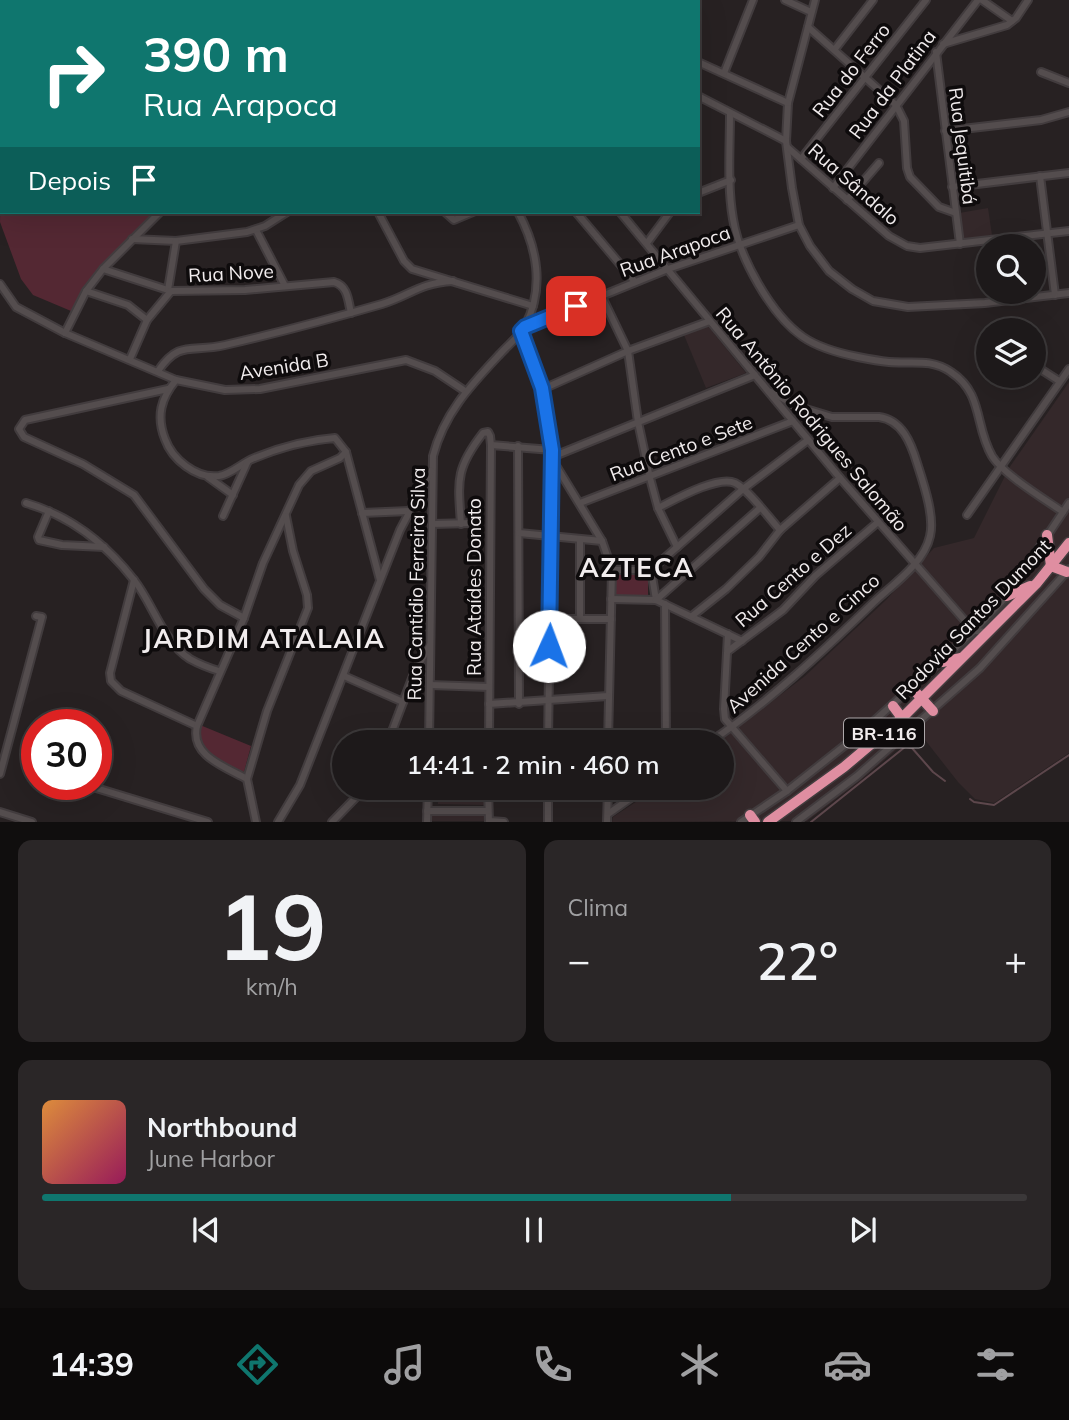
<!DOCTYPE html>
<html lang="pt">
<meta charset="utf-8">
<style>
body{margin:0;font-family:Mulish,sans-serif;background:#2a2627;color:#f1f3f6;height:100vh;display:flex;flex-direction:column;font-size:26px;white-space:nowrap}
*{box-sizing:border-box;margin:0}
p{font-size:23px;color:#a0a0a2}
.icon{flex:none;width:38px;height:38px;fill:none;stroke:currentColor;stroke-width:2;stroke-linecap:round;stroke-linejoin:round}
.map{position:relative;height:822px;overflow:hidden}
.drawer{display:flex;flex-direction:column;gap:18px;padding:18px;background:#100e0e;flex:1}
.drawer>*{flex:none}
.banner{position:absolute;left:0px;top:0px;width:700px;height:214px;box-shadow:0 7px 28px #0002,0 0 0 2px #3b3839;background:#0f766e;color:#fff;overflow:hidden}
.tools{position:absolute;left:976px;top:234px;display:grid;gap:14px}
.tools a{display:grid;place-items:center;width:70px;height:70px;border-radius:50%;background:#1d191a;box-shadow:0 7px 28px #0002,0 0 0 2px #3b3839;font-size:35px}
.speed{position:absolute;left:21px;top:709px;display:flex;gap:14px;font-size:35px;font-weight:700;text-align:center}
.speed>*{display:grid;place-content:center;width:91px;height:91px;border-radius:50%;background:#1d191a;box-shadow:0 7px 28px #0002,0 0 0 2px #3b3839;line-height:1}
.speed .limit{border:10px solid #d22;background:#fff;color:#111}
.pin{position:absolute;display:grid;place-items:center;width:60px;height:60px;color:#fff;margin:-30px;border-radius:14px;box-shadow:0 4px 10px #0006}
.me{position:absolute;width:77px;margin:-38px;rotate:2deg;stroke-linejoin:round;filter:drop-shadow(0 0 5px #0008)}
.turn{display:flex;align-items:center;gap:24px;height:147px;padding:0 28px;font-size:32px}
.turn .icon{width:91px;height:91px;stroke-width:2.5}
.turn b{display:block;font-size:49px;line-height:60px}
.then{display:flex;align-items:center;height:66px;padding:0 28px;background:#0003;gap:14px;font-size:26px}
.big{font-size:52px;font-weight:600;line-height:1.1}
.drawer .widget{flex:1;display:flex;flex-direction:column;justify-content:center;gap:10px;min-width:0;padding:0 24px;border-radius:14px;background:#2a2627}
.drawer .dial{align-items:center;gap:0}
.dial b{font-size:91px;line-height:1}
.song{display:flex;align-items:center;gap:21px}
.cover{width:84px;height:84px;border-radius:10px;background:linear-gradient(135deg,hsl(30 70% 55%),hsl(330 70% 35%))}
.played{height:7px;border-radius:4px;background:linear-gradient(90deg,#0f766e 70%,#3b3839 70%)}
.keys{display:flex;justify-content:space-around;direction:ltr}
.heat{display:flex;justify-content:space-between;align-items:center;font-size:38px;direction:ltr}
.drawer .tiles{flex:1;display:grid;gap:18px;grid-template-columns:1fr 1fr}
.widget:last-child{grid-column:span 2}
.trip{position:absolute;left:332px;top:730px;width:402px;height:70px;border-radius:35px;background:#1d191a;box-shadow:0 7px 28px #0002,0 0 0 2px #3b3839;font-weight:600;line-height:70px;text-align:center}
.tabs{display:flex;height:112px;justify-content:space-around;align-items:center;background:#0c0a0a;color:#a0a0a2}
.tabs .icon{width:49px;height:49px}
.tabs .selected{color:#0f766e}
.tabs b{font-size:32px;color:#f1f3f6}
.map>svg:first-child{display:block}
.built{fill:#34282a}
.green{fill:#542833}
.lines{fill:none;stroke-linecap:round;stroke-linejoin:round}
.stream{stroke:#5d474c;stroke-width:2}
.minor-casing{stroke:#423c3e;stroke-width:10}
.highway-casing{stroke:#423c3e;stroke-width:13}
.minor{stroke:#544d4e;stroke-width:6}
.highway{stroke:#df8ea1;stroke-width:10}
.route-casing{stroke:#114b97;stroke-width:18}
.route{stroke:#1a73e8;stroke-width:12}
.labels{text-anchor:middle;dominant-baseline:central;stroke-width:7;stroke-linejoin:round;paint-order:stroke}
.shield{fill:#0e0b0c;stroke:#ada8aa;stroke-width:2}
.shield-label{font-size:18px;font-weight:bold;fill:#f1eced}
.street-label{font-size:19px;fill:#f1eced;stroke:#0e0b0c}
.district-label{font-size:26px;font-weight:bold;letter-spacing:2px;fill:#f1eced;stroke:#0e0b0c}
</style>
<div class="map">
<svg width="1069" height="822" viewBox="0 0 1069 822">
<rect width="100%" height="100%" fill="#272122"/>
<g class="built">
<path d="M 988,208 L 992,235 L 963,240 L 959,213 Z"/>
<path d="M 708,326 L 746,373 L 706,388 L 684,335 Z"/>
<path d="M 1069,382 L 1069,753 L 994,803 L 975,799 L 958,782 L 918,731 L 860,781 L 807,821 L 612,822 L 613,817 L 657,788 L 723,788 L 723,742 L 719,742 L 805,676 L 886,600 L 934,548 L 974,538 L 1009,468 Z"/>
<path d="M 438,788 L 485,788 L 485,805 L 438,804 Z"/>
<path d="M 490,813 L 490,821 L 431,821 L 431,814 Z"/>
</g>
<g class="green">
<path d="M 2,126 L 2,212 L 156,212 C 125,240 91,274 71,311 L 33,295 L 21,279 L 0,222 Z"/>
<path d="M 614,573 L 648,574 L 648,595 L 614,595 Z"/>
<path d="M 200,725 L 251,746 L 244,772 C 223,763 194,753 200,725 Z"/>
</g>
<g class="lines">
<g class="stream">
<path d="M 970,799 L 974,802 L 994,805 L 1069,755"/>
<path d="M 811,822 L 905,747 L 912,748 L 933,772 L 945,781"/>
</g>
<defs>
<g id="minor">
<path d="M 30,0 L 31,2"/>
<path d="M 245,0 L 246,2"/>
<path d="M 390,0 L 391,2"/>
<path d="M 785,0 L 811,12"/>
<path d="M 815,0 L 788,103 L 786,141 L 792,188 L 799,225 L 810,246 L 829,271 L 852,289 L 873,301 L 908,307 L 985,303 L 1069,293"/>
<path d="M 982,0 L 1012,21"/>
<path d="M 86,2 L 88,0"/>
<path d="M 209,2 L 209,0"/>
<path d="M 310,2 L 313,0"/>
<path d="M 467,2 L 471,0"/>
<path d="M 578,2 L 578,0"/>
<path d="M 627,2 L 627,0"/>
<path d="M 808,27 L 896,105 L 904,121 L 907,168 L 910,177 L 939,207 L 956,213"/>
<path d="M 0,28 L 2,27"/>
<path d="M 943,44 L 1007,25 L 1016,18 L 1028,0"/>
<path d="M 835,49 L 873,0"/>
<path d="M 936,52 L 960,244"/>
<path d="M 698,62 L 788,103"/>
<path d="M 1041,72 L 1069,83"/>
<path d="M 724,73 L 753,0"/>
<path d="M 0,91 L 2,89"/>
<path d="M 698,96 L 786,141"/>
<path d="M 730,113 C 730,148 727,185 733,219 C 739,257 771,315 803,337 C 819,348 838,353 858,357 C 868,359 879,361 889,362 C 911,364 931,358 951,372 C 984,394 974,425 992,456 C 1003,474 1044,499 1063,512"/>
<path d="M 945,131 L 1041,120 L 1069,112"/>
<path d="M 787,147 L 889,236 L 907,246 L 920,248 L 1069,231"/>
<path d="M 801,159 L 926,0"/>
<path d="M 1040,176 L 1055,295"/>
<path d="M 952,187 L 1069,173"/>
<path d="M 833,188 L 978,0"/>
<path d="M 698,193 L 731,180"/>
<path d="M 847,200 L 879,163"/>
<path d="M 378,212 L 404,261 L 412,269 L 533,306"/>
<path d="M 445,212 L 454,220 L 473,212"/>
<path d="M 576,212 L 635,282"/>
<path d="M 620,212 L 840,478 L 974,631 L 987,632"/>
<path d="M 256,230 L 285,286"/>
<path d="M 132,239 L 176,241 L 247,232 L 265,226 L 287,212"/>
<path d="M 647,243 L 670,212"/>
<path d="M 103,269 L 171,291"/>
<path d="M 0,284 L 16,307 L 65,333 L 176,380 L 225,390 L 260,389 L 406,360 L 435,371 L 465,391"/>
<path d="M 168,290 L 176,241"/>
<path d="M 86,291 L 128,305 L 147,320"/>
<path d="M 601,295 L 628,351 L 638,422 L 650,478 L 658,508 L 677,547"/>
<path d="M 525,327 L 668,269 L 799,225"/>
<path d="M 521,331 L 543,389 L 552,457 L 548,742"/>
<path d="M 65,333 L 86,291 L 103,269 L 160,212"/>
<path d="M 130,359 L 147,320 L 171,291 L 245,290 L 334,282 C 348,286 348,300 351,313"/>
<path d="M 1034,365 L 1059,381"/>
<path d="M 158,371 C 180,339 192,353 225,345 C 277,333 330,319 382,304 C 411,295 419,283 453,281"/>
<path d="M 176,380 C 161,398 156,416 165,439 C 172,459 196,479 219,476 C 231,474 241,464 252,459 C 278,448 308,440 335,438 L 346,452 L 380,580"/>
<path d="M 168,389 L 25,420 L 19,429 L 24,437 L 83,464 L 134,495 L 204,589 L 220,605 L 244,618"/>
<path d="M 543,389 L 628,351 L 710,321"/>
<path d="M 491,445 L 552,450"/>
<path d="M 518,446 L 519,704"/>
<path d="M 552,457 L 755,375"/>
<path d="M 552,459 L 602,541 L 612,570 L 608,742"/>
<path d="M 208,477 L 233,495"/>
<path d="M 26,503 C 71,516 106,544 134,580 C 153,604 163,642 190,659 C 199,664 209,668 219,671"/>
<path d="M 580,503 L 793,421"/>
<path d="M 658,508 C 674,500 718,475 735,483 C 749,490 769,518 780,530"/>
<path d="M 49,511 L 38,537 L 39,540 L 62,545 L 104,547"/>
<path d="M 362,513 L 409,511"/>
<path d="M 967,515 L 1069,369"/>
<path d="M 223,516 L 247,463"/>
<path d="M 432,524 L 472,523"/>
<path d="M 461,524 C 458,481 455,469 483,433 L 488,432 L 490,436 L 491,445 L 489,742"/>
<path d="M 519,533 L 602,541"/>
<path d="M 580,539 L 580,619"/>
<path d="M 612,570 L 651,570 L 743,489 L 808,440"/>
<path d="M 651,570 L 656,600"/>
<path d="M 134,580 L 110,673 L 111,681 L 121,691 L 197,726"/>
<path d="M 611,599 L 656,600 L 742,641"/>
<path d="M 656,600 L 760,508"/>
<path d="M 665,604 L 666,742"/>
<path d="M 692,616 L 726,589 L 759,557 L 780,530 L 840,478"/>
<path d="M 550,619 L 611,619"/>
<path d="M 728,634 L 724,709 L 725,719 L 787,791"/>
<path d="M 728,651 L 783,610 L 815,576 L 878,522"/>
<path d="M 344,676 L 403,702"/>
<path d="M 430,685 L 489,687"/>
<path d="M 489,704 L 608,696"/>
<path d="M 388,742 L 414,673 L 430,645"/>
<path d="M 429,742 L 433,456 C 444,413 471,385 500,354 C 508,345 520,336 525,326 C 545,288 537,247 518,212"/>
<path d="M 710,742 C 769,702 821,653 872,604 C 892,585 924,564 930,536 C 935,516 923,482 917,463 C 911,443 902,420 879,417 L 832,417 L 796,406 L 771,392"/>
<path d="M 0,774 L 42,617 L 36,616"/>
<path d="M 247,779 C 226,767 190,756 197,726 L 244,618 L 263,563 L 299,485 L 311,471 L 340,458 L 346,452"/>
<path d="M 83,784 L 208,822"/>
<path d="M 488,788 L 489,822"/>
<path d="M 548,788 L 548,822"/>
<path d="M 427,811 L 488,811"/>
<path d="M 0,812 L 32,822"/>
<path d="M 608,814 L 645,788"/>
<path d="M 489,821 L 504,822"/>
<path d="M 256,822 L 247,779 L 267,711 L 308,608 L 307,595 L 293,551 L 286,516"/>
<path d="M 278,822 L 300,785 L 400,530 L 431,471"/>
<path d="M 332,822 L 365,788"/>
<path d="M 427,822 L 428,788"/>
<path d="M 607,822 L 608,788"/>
<path d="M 741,822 L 787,791 L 863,731 L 974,631 L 1007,596 L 1069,503"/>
<path d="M 796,822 L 857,776 L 980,668 L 1069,569"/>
</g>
<g id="highway">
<path d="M 1047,535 L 1051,566 L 1067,572"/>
<path d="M 1007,596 L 1030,586"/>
<path d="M 942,662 L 961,658"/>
<path d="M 912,688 L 933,711"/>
<path d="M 893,706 L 902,718"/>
<path d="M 863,731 L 873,743"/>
<path d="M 750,815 L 755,822"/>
<path d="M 768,822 L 844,767 L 902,718 L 1037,583 L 1069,543"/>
</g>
</defs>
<use href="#minor" class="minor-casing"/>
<use href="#highway" class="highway-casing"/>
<use href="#minor" class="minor"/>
<use href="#highway" class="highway"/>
</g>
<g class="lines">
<defs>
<path id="route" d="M 549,646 L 552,450 L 542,388 L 521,331 L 525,327 L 576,306"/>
</defs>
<use href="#route" class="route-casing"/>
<use href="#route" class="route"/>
</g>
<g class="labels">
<rect class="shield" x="844" y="718.5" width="80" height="29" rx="5"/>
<g class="shield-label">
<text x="884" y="733">BR-116</text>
</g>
<g class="street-label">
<text transform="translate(851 70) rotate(-52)">Rua do Ferro</text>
<text transform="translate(892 84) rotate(-53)">Rua da Platina</text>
<text transform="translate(963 146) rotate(83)">Rua Jequitibá</text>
<text transform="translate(854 184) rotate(41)">Rua Sândalo</text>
<text transform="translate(675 251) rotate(-20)">Rua Arapoca</text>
<text transform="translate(231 273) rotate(-3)">Rua Nove</text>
<text transform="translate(284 366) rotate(-9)">Avenida B</text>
<text transform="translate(812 419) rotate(50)">Rua Antônio Rodrigues Salomão</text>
<text transform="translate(681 448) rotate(-21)">Rua Cento e Sete</text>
<text transform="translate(793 575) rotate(-41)">Rua Cento e Dez</text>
<text transform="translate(416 584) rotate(-89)">Rua Cantidio Ferreira Silva</text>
<text transform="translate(474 587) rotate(-90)">Rua Ataídes Donato</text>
<text transform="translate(973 619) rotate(-46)">Rodovia Santos Dumont</text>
<text transform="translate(803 643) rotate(-42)">Avenida Cento e Cinco</text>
</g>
<g class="district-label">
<text x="637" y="567">AZTECA</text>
<text x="264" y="638">JARDIM ATALAIA</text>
</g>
</g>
</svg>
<div class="tools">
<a><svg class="icon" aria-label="search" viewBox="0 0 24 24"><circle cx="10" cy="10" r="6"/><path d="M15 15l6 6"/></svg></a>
<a><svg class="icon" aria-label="layers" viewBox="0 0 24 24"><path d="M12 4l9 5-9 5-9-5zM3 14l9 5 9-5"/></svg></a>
</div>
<div class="speed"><div class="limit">30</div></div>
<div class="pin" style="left:576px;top:306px;background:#d93025"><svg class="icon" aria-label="arrive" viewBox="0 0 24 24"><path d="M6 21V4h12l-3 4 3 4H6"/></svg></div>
<svg class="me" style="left:549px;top:646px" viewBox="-20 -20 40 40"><circle r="19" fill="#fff"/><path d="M0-13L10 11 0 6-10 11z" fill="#1a73e8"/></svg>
<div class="trip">14:41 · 2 min · 460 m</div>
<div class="banner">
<div class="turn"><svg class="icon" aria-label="right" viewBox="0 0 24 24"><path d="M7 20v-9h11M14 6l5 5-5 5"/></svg><div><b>390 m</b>Rua Arapoca</div></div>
<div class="then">Depois<svg class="icon" aria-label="arrive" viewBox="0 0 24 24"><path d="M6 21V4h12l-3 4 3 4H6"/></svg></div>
</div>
</div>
<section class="drawer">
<div class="tiles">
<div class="widget dial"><b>19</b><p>km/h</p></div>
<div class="widget"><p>Clima</p>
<div class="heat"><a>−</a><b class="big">22°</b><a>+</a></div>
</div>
<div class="widget">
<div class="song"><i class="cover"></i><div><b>Northbound</b><p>June Harbor</p></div></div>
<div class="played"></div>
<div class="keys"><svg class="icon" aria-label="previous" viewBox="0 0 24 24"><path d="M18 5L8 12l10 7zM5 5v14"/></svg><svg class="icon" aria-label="pause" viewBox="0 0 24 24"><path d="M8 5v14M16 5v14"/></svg><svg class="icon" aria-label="next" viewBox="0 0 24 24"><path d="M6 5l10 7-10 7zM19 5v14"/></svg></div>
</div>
</div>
</section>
<nav class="tabs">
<b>14:39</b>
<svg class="icon selected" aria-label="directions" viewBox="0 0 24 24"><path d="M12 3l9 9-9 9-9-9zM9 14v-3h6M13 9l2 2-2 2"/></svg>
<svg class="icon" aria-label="music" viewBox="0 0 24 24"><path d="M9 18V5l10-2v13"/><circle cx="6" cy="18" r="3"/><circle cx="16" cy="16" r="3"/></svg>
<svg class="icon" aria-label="phone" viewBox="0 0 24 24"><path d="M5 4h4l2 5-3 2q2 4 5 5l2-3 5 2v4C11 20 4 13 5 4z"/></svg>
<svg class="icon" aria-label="climate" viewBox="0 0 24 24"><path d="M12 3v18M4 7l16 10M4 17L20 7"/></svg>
<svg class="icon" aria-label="car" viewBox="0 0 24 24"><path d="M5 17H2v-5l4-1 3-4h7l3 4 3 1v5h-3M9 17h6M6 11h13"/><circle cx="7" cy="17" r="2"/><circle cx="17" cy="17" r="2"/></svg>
<svg class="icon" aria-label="filters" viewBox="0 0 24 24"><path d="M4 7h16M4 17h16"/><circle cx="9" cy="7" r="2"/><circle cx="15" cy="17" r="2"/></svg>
</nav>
